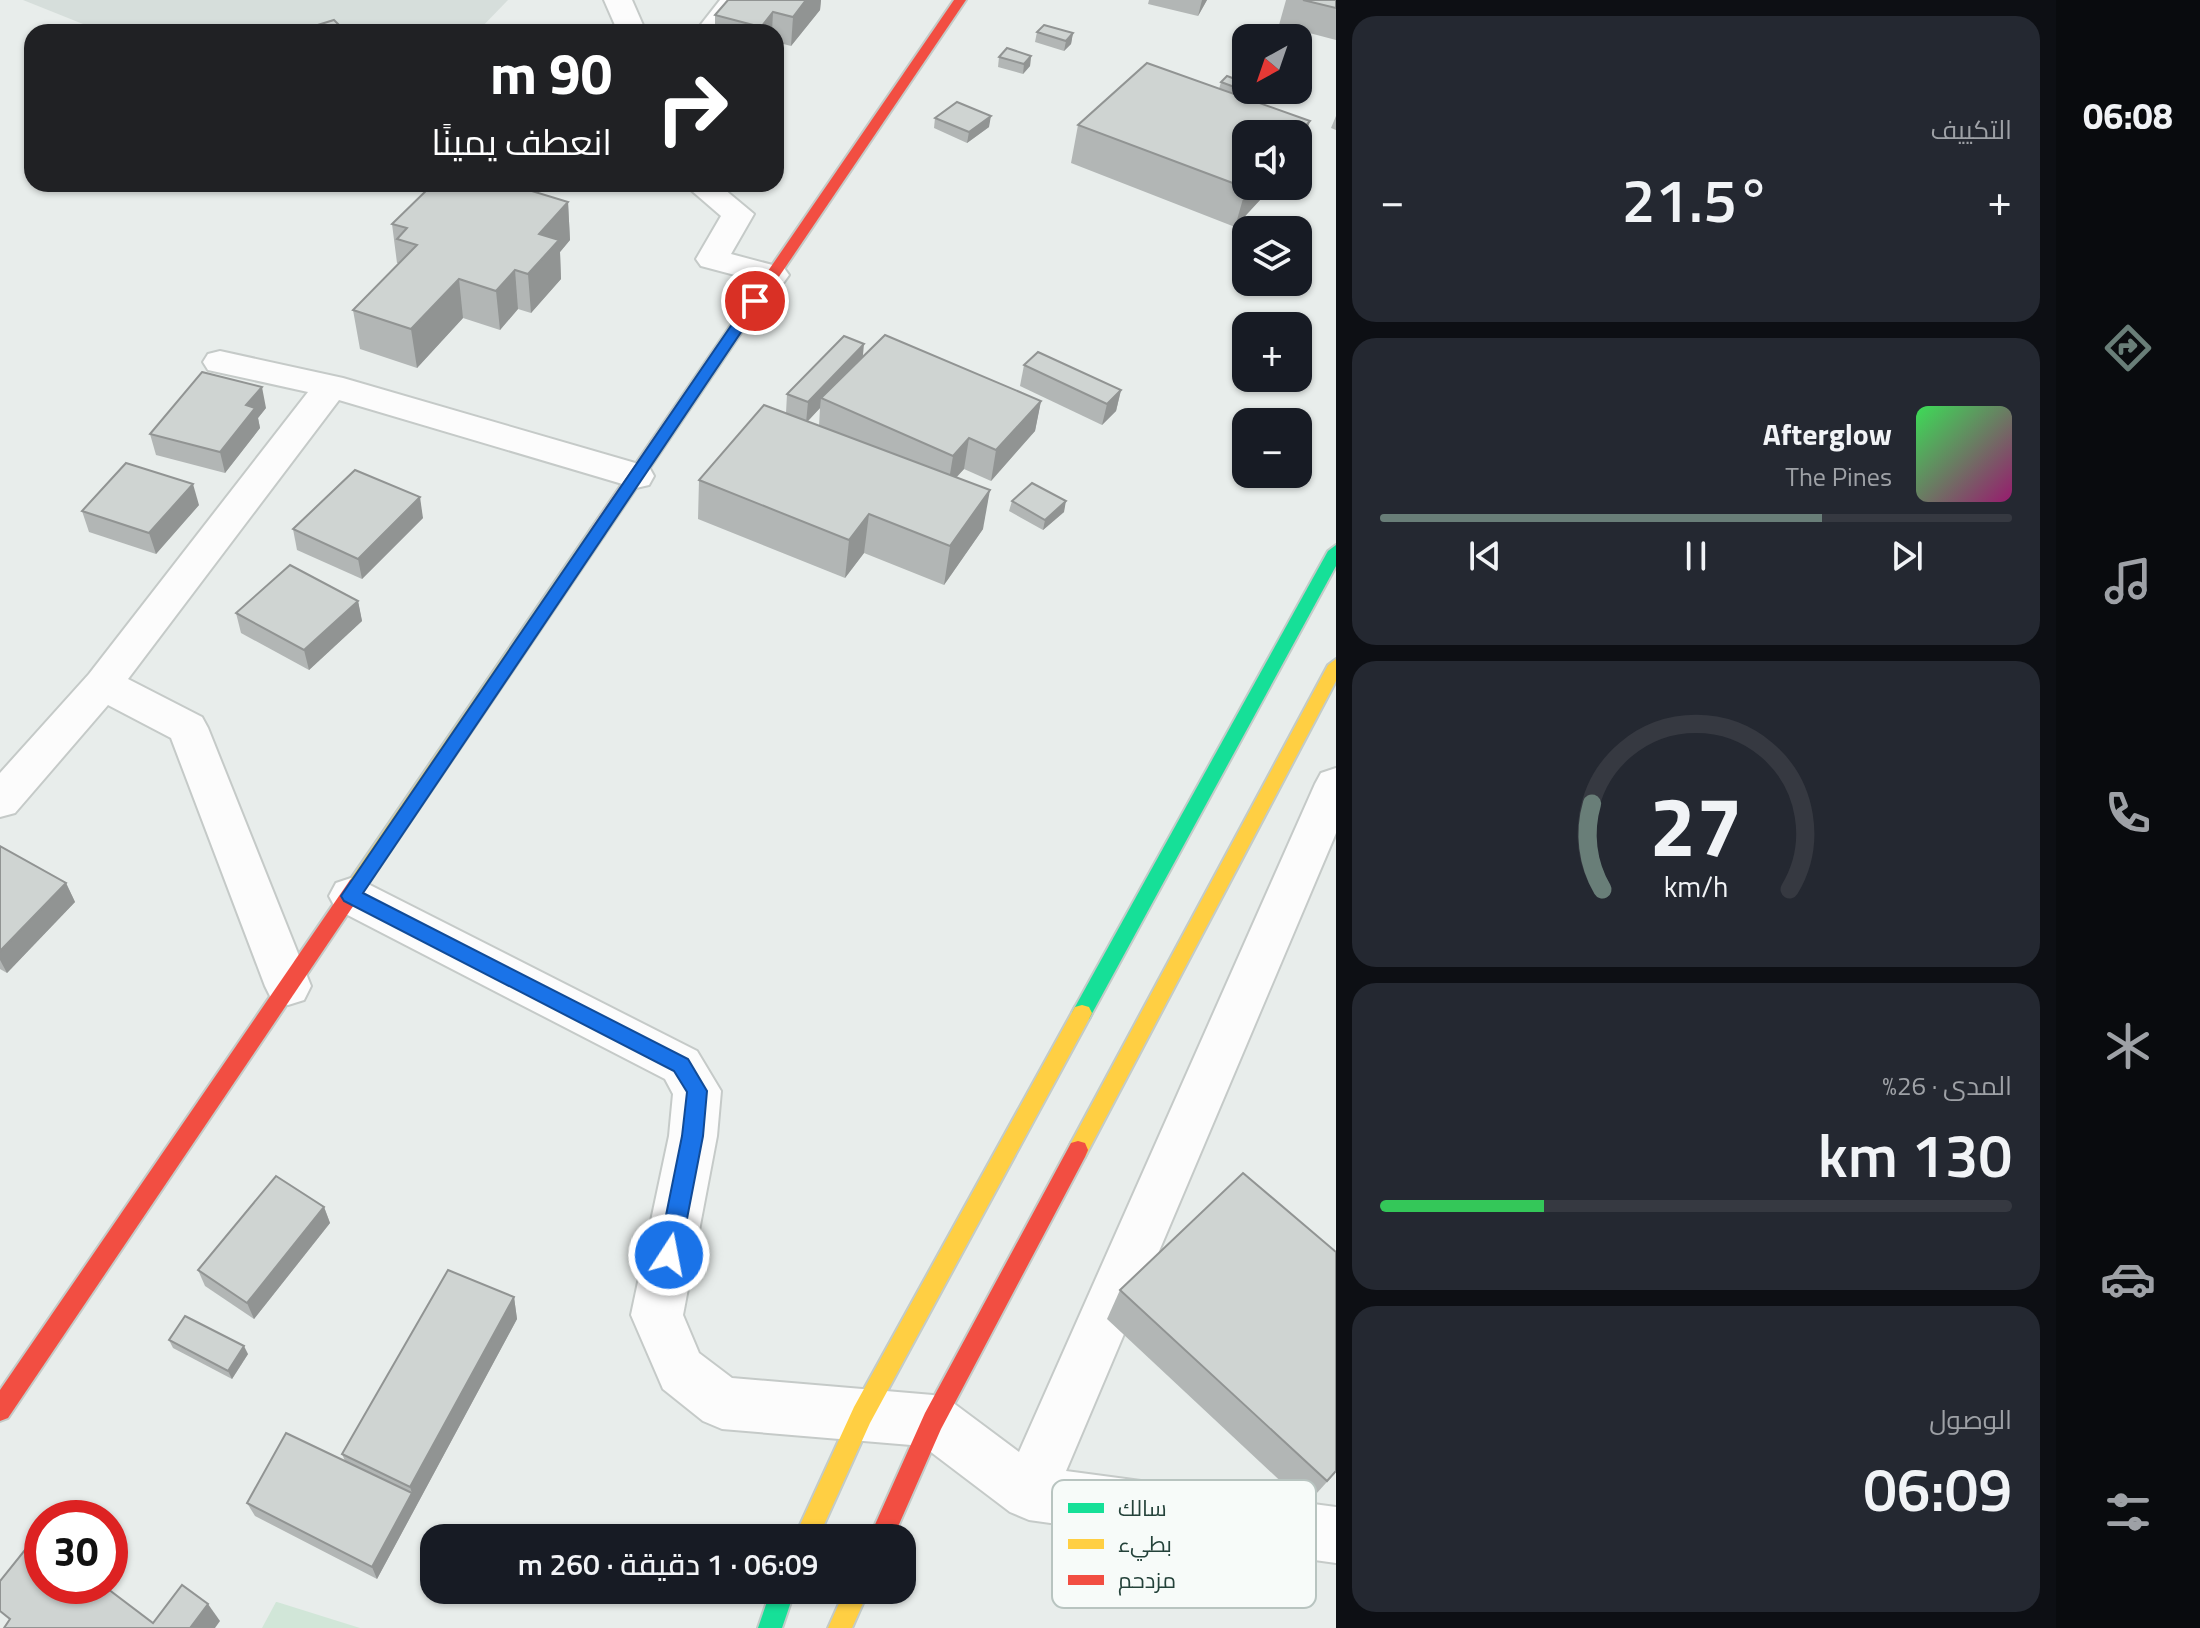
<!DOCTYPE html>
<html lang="ar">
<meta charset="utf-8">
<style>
body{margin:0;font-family:"Titillium Web",Cairo,sans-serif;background:#242831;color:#f1f3f6;direction:rtl;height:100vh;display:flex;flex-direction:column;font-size:30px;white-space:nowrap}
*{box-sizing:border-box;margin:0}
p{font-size:26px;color:#9ea1a6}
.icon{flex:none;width:44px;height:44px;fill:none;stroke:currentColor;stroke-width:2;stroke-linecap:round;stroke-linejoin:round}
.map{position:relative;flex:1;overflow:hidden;direction:ltr}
.side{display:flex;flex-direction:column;gap:16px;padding:16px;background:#0d0f14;width:720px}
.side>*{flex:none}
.hud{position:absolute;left:24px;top:24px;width:760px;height:168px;border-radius:24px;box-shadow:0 2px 6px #0004;direction:rtl;background:#202124;color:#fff;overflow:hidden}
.needle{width:52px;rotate:220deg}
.tools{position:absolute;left:1232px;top:24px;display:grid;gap:16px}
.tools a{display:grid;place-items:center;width:80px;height:80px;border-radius:16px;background:#171b24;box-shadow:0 2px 6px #0004;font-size:40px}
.speed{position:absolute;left:24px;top:1500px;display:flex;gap:16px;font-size:40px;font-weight:700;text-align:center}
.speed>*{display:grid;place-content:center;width:104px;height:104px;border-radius:50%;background:#171b24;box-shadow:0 2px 6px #0004;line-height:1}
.speed .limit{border:12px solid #d22;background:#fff;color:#111}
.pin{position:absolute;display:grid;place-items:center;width:68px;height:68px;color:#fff;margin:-34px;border:4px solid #fff;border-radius:50%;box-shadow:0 2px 8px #0007}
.me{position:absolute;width:88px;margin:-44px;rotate:11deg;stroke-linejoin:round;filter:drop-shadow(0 0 6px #0008)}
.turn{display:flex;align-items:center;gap:28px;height:168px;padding:0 40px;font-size:36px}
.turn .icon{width:104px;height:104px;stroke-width:2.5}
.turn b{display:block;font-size:56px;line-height:68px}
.big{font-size:60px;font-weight:600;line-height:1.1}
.side .tile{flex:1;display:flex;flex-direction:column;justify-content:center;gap:12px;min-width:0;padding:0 28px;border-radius:24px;background:#242831}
.side .dial{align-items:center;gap:0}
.dial svg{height:208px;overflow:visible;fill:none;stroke:#363941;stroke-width:7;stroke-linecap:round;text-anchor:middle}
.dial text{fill:#f1f3f6;stroke:none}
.song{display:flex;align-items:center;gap:24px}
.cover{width:96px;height:96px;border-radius:12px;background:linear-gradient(135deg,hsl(130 70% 55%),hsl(320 70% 35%))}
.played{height:8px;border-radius:4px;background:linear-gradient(90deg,#697e78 70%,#363941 70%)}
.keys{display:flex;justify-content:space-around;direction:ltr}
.heat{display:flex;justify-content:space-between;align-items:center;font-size:44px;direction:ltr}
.charge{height:12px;border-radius:6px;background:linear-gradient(90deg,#34c759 26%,#363941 0)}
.trip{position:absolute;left:420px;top:1524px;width:496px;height:80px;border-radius:24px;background:#171b24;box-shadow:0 2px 6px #0004;font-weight:600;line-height:80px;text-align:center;direction:rtl}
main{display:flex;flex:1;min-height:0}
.dock{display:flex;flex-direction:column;width:144px;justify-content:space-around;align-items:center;background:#090b0e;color:#9ea1a6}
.dock .icon{width:56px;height:56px}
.dock .on{color:#697e78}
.dock b{font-size:36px;color:#f1f3f6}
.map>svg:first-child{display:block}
.built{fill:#d6dedb}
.green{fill:#d1e6d8}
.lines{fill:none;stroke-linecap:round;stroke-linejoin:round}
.street-casing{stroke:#c5cac8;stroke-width:4}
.fast-casing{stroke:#c3cbc8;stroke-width:4}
.slow-casing{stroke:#c3cbc8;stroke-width:4}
.jam-casing{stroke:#c3cbc8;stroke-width:4}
.street{fill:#fcfcfc;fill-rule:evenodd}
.fast{fill:#16e098;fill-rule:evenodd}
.slow{fill:#ffcf43;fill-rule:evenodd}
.jam{fill:#f24e42;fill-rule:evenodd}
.wall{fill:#b2b6b5;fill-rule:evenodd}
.shaded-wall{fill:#919493}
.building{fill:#cfd4d2;stroke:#919493;stroke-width:2}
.route{fill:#1a73e8;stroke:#114b97;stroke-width:2}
.key{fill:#f7fbf9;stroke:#b8c4c0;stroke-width:2}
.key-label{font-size:22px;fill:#24423a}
</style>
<main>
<nav class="dock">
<b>06:08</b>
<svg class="icon on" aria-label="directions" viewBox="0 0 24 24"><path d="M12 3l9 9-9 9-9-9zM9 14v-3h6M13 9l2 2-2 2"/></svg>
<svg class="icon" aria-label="music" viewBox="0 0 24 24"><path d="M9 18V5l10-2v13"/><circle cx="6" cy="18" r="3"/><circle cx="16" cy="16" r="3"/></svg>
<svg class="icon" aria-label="phone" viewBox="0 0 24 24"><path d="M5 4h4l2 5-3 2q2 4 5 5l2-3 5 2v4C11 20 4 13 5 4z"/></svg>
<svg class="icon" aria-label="climate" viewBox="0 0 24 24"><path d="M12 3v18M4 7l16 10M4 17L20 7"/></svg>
<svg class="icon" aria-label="car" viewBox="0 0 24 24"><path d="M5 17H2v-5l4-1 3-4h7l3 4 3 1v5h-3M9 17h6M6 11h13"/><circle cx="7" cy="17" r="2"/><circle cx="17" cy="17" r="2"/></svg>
<svg class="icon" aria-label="filters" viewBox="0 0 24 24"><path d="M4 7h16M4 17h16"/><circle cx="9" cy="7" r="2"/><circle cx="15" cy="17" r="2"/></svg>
</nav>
<section class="side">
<div class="tile"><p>التكييف</p>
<div class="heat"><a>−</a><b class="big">21.5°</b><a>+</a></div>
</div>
<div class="tile">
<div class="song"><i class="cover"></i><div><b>Afterglow</b><p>The Pines</p></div></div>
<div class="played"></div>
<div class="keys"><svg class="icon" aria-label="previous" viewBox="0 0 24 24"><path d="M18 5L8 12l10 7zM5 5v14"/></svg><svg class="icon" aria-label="pause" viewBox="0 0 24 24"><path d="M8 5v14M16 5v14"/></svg><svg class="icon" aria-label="next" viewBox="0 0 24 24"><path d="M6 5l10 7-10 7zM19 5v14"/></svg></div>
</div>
<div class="tile dial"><svg viewBox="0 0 100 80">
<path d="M14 69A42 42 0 1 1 86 69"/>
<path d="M14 69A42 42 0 0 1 10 36" stroke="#697e78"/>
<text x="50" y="56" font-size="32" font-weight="700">27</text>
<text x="50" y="72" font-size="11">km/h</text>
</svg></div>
<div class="tile"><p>المدى · 26%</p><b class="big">130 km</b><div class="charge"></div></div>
<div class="tile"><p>الوصول</p><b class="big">06:09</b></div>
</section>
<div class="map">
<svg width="1336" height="1628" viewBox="0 0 1336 1628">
<rect width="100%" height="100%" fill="#e8edeb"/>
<path class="built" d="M 23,0 L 508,0 L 477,32 L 103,32 Z"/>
<path class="green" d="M 276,1602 L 277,1602 L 360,1628 L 262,1628 Z"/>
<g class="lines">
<defs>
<g id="street">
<path d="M 604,0 L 632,0 L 646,32 L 618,32 Z"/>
<path d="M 720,0 L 748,0 L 723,32 L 695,32 Z"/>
<path d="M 684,184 L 718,184 L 754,214 L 731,254 L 784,268 L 789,275 L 784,282 L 773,285 L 701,266 L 696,259 L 721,216 Z"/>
<path d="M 220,351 L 343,378 L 649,467 L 654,476 L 649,485 L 636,488 L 339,400 L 128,679 L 202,717 L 208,728 L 311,986 L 304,1000 L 288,1005 L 272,1000 L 265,986 L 171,738 L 108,705 L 15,813 L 0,817 L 0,773 L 89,674 L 308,392 L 208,370 L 203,362 L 208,354 Z"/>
<path d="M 1336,768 L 1336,833 L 1066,1471 L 1336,1507 L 1336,1563 L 1029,1520 L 1010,1512 L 923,1446 L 722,1429 L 703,1421 L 663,1389 L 631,1315 L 669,1136 L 673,1094 L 665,1079 L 336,909 L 329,896 L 336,883 L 351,878 L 366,883 L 697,1051 L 721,1091 L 717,1136 L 683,1315 L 699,1353 L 732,1378 L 933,1395 L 952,1402 L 1019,1452 L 1315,784 L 1321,773 Z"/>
</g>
<g id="fast">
<path d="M 1336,545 L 1336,566 L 1089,1019 L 1082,1021 L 1075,1019 L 1072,1013 L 1075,1007 L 1328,551 Z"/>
<path d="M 771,1590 L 795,1590 L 782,1628 L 758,1628 Z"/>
</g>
<g id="slow">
<path d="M 597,528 L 605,533 L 603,537 L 364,890 L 350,890 L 348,885 L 350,880 L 591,529 Z"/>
<path d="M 1336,659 L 1336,681 L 1085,1157 L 1078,1159 L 1071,1157 L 1068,1150 L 1071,1143 L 1328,665 Z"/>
<path d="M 1082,1005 L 1089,1007 L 1092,1013 L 1089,1019 L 870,1423 L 818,1538 L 794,1538 L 854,1407 L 1075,1007 Z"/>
<path d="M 845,1590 L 869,1590 L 852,1628 L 828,1628 Z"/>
</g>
<g id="jam">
<path d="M 954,0 L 966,0 L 603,537 L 591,537 L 589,533 L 591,529 Z"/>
<path d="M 357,877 L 364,880 L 366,885 L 364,890 L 8,1418 L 0,1421 L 0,1390 L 350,880 Z"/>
<path d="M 1078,1141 L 1085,1143 L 1088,1150 L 1085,1157 L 941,1429 L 893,1538 L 869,1538 L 925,1413 L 1071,1143 Z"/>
</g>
</defs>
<use href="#street" class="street-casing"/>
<use href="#fast" class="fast-casing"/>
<use href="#slow" class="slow-casing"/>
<use href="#jam" class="jam-casing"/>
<use href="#street" class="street"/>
<use href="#fast" class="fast"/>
<use href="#slow" class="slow"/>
<use href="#jam" class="jam"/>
</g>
<g class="wall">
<path d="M 728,0 L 821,0 L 820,10 L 791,46 L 776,42 L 776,32 L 715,32 L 715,15 Z"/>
<path d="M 1149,0 L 1207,0 L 1198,16 L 1148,4 Z"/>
<path d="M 1286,0 L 1336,0 L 1336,40 L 1279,25 Z"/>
<path d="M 1037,32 L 1073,33 L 1071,44 L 1064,51 L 1035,42 Z"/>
<path d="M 1031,56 L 1030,66 L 1023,74 L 998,67 L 999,57 Z"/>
<path d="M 1221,82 L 1246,90 L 1250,90 L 1249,95 L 1246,98 L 1273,186 L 1235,227 L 1071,163 L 1078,125 L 1219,89 Z"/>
<path d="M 1336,116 L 1336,130 L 1331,128 Z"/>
<path d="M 935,118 L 989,127 L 967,143 L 934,128 Z"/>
<path d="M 568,202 L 570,240 L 560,252 L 561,279 L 531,313 L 518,309 L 500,330 L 463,318 L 417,368 L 360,349 L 353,310 L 399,263 L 397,263 L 392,224 Z"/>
<path d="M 863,357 L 1041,401 L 1035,431 L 991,481 L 964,469 L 956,478 L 983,529 L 944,585 L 864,553 L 845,578 L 698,519 L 699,480 L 786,413 L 787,394 ZM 820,408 L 819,426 L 808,421 Z"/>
<path d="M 1024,365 L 1121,390 L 1116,411 L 1102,425 L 1020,386 Z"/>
<path d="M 266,408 L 258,418 L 260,428 L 225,473 L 156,455 L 150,434 Z"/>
<path d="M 1012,501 L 1064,512 L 1043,530 L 1009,511 Z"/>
<path d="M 199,505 L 156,554 L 89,532 L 82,511 Z"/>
<path d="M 423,518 L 362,579 L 297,550 L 293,529 Z"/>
<path d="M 358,601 L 362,621 L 309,670 L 241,633 L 236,613 Z"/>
<path d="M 0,846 L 66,883 L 75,902 L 7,973 L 0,969 Z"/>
<path d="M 324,1207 L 330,1223 L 254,1319 L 205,1286 L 198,1270 Z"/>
<path d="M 1120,1290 L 1336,1472 L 1306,1505 L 1107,1319 Z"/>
<path d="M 514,1297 L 517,1319 L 377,1579 L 255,1516 L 247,1503 L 345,1461 L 342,1454 Z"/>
<path d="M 169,1340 L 248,1354 L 232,1379 L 173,1348 Z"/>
</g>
<g class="shaded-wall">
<path d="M 806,0 L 821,0 L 820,10 L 791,46 L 793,17 Z"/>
<path d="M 1202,0 L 1207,0 L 1198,16 Z"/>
<path d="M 773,12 L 772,32 L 760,32 L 761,27 Z"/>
<path d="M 1073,33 L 1071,44 L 1064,51 L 1066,41 Z"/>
<path d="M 1031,56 L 1030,66 L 1023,74 L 1024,64 Z"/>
<path d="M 1247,90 L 1250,90 L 1249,95 L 1243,101 Z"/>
<path d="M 991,116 L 989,127 L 967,143 L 969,132 Z"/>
<path d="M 1310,121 L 1298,160 L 1298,134 Z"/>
<path d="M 1248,186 L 1273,186 L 1235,227 L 1246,188 Z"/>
<path d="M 568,202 L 570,240 L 560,252 L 561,279 L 531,313 L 528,274 L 539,234 Z"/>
<path d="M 515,270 L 518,309 L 500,330 L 496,291 Z"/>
<path d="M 459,279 L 463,318 L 417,368 L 411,329 Z"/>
<path d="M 864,344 L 862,365 L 821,398 L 820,408 L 806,423 L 808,402 Z"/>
<path d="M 262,387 L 266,408 L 258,418 L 260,428 L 225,473 L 220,452 L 246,405 Z"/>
<path d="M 1121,390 L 1116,411 L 1102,425 L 1107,404 Z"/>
<path d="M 1041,401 L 1035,431 L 991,481 L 996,450 Z"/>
<path d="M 969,438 L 964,469 L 948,486 L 953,456 Z"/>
<path d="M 193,484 L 199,505 L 156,554 L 149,533 Z"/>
<path d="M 990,490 L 983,529 L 944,585 L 950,546 Z"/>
<path d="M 420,497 L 423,518 L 362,579 L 358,559 Z"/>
<path d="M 1066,501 L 1064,512 L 1043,530 L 1045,520 Z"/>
<path d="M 869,514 L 864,553 L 845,578 L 849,540 Z"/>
<path d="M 358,601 L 362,621 L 309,670 L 304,650 Z"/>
<path d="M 66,883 L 75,902 L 7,973 L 0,960 L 0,951 Z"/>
<path d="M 324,1207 L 330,1223 L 254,1319 L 247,1303 Z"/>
<path d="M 514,1297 L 517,1319 L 377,1579 L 372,1567 L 412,1493 L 410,1487 Z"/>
<path d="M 244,1346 L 248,1354 L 232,1379 L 228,1371 Z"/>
<path d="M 208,1604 L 220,1621 L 215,1628 L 190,1628 Z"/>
</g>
<g class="building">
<path d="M 728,0 L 806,0 L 793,17 L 773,12 L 761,27 L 715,15 Z"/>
<path d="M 1303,0 L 1336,0 L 1336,8 Z"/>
<path d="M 334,20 L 346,32 L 295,32 Z"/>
<path d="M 1044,25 L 1073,33 L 1066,41 L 1037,32 Z"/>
<path d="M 1007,48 L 1031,56 L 1024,64 L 999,57 Z"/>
<path d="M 1147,63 L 1310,121 L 1298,134 L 1246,134 L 1246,186 L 1248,186 L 1246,188 L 1078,125 Z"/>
<path d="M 1227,76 L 1246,83 L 1247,90 L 1245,91 L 1221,82 Z"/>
<path d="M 957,102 L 991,116 L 969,132 L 935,118 Z"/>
<path d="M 433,184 L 509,184 L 568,202 L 539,234 L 559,240 L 528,274 L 515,270 L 496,291 L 459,279 L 411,329 L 353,310 L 417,245 L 397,239 L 407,228 L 392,224 Z"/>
<path d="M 885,335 L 1041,401 L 996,450 L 969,438 L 953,456 L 821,398 Z"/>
<path d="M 844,336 L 864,344 L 808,402 L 787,394 Z"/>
<path d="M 1038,352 L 1121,390 L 1107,404 L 1024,365 Z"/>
<path d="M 202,372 L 262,387 L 246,405 L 255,408 L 220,452 L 150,434 Z"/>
<path d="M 764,405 L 990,490 L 950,546 L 869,514 L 849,540 L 699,480 Z"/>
<path d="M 126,463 L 193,484 L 149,533 L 82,511 Z"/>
<path d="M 355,470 L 420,497 L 358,559 L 293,529 Z"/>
<path d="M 1032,483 L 1066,501 L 1045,520 L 1012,501 Z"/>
<path d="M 290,565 L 358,601 L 304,650 L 236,613 Z"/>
<path d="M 0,846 L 66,883 L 0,951 Z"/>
<path d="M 1243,1173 L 1336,1252 L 1336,1471 L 1327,1481 L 1120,1290 Z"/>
<path d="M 276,1176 L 324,1207 L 247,1303 L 198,1270 Z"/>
<path d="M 448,1270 L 514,1297 L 410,1487 L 342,1454 Z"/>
<path d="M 185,1316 L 244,1346 L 228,1371 L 169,1340 Z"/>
<path d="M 286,1433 L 412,1493 L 372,1567 L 247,1503 Z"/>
<path d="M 37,1535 L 42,1539 L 42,1586 L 104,1586 L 153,1623 L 182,1585 L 208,1604 L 190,1628 L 4,1628 L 10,1619 L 0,1611 L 0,1581 Z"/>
</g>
<path class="route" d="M 755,296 L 762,301 L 363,893 L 688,1059 L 707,1091 L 703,1136 L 680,1255 L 676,1262 L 669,1265 L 661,1262 L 658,1255 L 682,1136 L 687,1092 L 674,1071 L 344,901 L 341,896 L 750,298 Z"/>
<rect x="1052" y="1480" width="264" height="128" rx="12" class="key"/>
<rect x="1068" y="1503" width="36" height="10" fill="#16e098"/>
<rect x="1068" y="1539" width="36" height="10" fill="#ffcf43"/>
<rect x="1068" y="1575" width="36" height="10" fill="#f24e42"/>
<g class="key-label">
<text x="1118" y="1516">سالك</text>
<text x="1118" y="1552">بطيء</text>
<text x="1118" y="1588">مزدحم</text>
</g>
</svg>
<div class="tools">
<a><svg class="needle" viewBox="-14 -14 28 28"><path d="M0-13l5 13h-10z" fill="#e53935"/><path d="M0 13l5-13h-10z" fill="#9ea1a6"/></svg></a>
<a><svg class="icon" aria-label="sound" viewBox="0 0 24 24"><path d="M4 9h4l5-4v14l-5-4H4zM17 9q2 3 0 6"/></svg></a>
<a><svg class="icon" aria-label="layers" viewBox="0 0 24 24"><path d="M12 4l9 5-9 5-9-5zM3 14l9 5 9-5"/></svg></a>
<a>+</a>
<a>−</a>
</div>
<div class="speed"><div class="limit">30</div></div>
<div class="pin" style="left:755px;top:301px;background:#d93025"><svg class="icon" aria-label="arrive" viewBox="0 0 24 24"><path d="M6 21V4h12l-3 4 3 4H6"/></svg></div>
<svg class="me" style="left:669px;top:1255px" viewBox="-20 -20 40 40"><circle r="17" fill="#1a73e8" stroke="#fff" stroke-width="3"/><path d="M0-11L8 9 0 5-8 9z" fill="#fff"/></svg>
<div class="trip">06:09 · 1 دقيقة · 260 m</div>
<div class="hud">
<div class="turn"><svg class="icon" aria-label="right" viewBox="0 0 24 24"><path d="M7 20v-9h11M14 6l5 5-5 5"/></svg><div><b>90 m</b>انعطف يمينًا</div></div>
</div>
</div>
</main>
